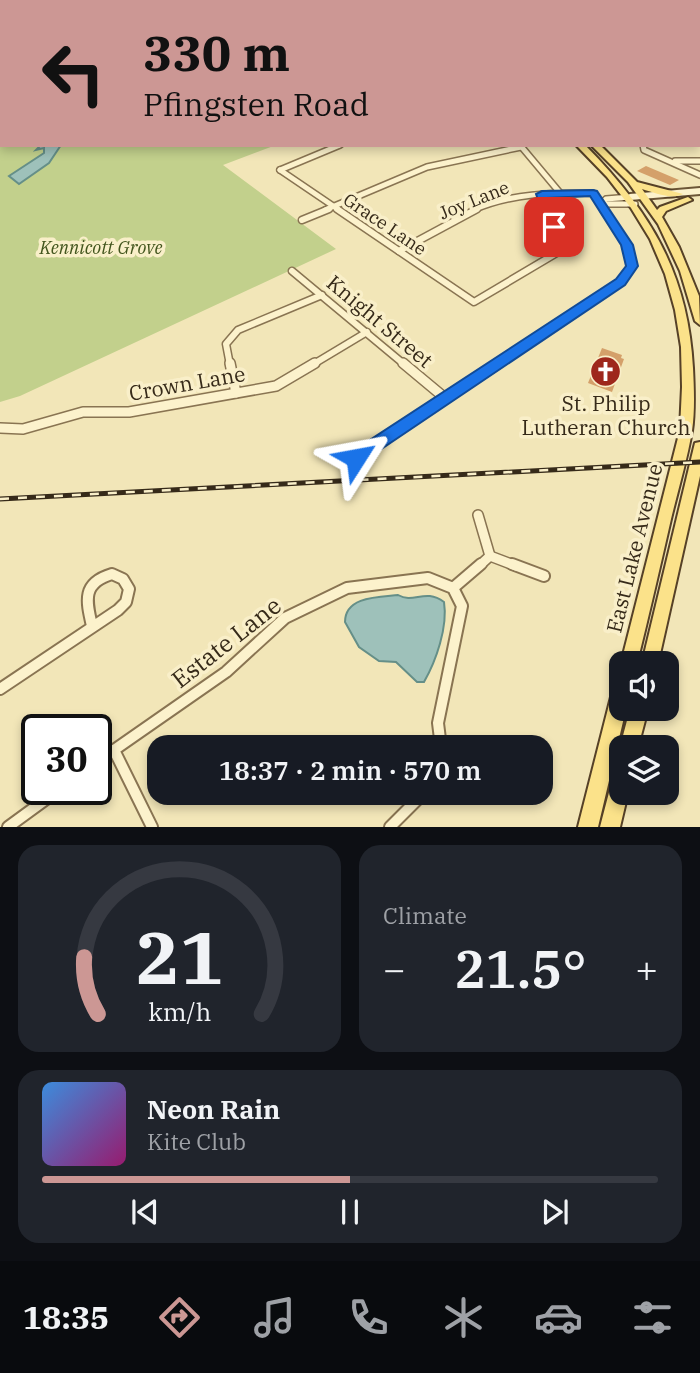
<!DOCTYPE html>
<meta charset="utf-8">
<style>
body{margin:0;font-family:"IBM Plex Serif",serif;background:#20242c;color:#f1f3f6;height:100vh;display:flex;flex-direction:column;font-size:26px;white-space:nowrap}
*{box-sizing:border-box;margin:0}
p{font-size:23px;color:#9ea1a6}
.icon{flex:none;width:38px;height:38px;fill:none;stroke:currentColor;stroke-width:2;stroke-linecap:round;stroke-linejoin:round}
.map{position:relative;height:827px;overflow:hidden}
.drawer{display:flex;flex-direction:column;gap:18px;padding:18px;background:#0d0f14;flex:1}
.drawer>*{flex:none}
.banner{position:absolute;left:0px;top:0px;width:700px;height:147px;box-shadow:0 4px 10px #0003;background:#cc9794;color:#111;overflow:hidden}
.tools{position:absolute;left:609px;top:651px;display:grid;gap:14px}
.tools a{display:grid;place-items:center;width:70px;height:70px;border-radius:14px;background:#171b24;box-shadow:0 4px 10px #0003;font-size:35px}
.speed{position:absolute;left:21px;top:714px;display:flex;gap:14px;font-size:35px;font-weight:700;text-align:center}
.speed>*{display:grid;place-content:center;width:91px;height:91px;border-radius:50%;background:#171b24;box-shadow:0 4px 10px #0003;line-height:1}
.speed .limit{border:4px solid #111;border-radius:10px;background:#fff;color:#111}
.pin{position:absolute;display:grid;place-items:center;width:60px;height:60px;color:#fff;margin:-30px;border-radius:14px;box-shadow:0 4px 10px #0006}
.me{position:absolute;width:77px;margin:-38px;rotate:56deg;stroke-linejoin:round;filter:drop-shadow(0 0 5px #0008)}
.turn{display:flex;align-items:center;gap:24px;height:147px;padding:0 28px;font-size:32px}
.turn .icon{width:91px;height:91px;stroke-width:2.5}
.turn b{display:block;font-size:49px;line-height:60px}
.big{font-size:52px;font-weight:600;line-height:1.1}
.drawer .tile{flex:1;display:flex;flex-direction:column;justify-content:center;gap:10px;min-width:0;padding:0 24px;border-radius:21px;background:#20242c}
.drawer .dial{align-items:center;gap:0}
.dial svg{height:182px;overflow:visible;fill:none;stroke:#363941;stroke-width:7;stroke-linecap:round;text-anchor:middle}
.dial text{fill:#f1f3f6;stroke:none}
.song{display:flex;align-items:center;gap:21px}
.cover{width:84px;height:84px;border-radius:10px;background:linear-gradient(135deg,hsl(210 70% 55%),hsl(320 70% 35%))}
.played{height:7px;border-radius:4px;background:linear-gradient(90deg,#cc9794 50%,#363941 50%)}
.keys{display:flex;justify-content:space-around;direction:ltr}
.heat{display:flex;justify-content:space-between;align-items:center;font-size:38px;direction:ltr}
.drawer .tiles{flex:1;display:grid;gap:18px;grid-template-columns:1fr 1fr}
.tile:last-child{grid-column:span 2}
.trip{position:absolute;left:147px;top:735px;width:406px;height:70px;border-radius:21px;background:#171b24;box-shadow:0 4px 10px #0003;font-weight:600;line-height:70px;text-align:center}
.tabs{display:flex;height:112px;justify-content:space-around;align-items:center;background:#090b0e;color:#9ea1a6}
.tabs .icon{width:49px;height:49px}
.tabs .on{color:#cc9794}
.tabs b{font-size:32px;color:#f1f3f6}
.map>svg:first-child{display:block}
.green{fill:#c2d08c}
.water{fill:#9ec1ba;stroke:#658f88;stroke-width:2}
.building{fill:#d4a06a}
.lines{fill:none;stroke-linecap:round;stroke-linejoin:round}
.street-far4-casing{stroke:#897452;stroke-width:5}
.street-far3-casing{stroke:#897452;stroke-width:8}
.street-far2-casing{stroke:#897452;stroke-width:9}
.street-far1-casing{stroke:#897452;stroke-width:12}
.street-casing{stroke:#897452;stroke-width:14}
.secondary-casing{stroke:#6b5536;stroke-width:4}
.primary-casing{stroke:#564127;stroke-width:4}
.street-far4{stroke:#fcf2cc;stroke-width:3.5}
.street-far3{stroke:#fcf2cc;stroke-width:5}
.street-far2{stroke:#fcf2cc;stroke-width:6}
.street-far1{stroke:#fcf2cc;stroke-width:9}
.street{stroke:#fcf2cc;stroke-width:10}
.secondary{fill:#fcf2cc;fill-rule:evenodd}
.primary{fill:#fbe28a;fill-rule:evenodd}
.rail-casing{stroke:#362a19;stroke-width:5}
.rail{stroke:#f9efc9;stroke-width:2.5;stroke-dasharray:9;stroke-linecap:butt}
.route{fill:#1a73e8;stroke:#114b97;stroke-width:2}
.labels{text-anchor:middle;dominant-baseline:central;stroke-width:7;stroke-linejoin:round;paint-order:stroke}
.far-street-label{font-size:18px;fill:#362a19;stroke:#f9efc9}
.far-park-label{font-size:18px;font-style:italic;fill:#42551d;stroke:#f9efc9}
.street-label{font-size:21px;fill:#362a19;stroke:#f9efc9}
.poi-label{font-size:21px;fill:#362a19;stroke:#f9efc9}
.near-street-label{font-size:24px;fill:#362a19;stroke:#f9efc9}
</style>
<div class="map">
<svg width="700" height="827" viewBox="0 0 700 827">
<rect width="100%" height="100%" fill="#f2e6b8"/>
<g class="green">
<path d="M 0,0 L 52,2 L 2,2 L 2,145 L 276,145 L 223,165 L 336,249 L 20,396 L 0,402 Z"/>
<path d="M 319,0 L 595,0 L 601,2 L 315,2 Z"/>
</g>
<g class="water">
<path d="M 41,145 L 61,145 L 49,163 L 19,184 L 9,176 L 44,153 L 44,148 L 36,150 Z"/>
<path d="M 398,595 C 414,604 425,588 444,602 C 448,627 436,661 424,682 L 417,682 L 396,662 L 379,661 L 359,647 L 345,622 C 345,596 380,597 398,595 Z"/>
</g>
<g class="building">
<path d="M 646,166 L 679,180 L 670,185 L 637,171 Z"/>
<path d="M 602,348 L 622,355 L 621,358 L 624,359 L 612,392 L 588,383 Z"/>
</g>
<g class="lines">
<defs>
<path id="street-far4" d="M 601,0 L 607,2"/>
<g id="street-far3">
<path d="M 520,145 L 561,194"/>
<path d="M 643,145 L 644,150 L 700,175"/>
<path d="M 675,161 L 700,161"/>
<path d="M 280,170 L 339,210"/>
<path d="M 280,170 L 340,145"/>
<path d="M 542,194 L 547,210"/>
<path d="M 601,204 L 635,204"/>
<path d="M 601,204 L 606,199 L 630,197"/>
<path d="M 325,210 L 427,167 L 521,147"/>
<path d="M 473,210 C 512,193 551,193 593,193 L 604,210"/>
</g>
<g id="street-far2">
<path d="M 337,209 L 474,302 L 560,251 L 547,209"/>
<path d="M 302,220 L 329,209"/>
<path d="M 399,251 L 477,209"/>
<path d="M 292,271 L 405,365"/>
<path d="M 230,365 L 226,344 L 238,330 L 322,295"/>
<path d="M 312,365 L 367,332"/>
<path d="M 497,365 L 621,282 L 632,266 L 627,245 L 603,209"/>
</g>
<g id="street-far1">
<path d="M 230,363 L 236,393"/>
<path d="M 403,363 L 445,398"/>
<path d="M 0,428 L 23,429 L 83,412 L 129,412 L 276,386 L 315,363"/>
<path d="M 356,458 L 499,363"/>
<path d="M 478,515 L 490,556 L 479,566"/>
<path d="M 490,556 L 516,566"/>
</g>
<g id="street">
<path d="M 512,564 L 544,576"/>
<path d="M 453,588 L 481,564"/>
<path d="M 0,689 L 118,610 L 126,602 L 129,589 L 123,579 L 112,574 C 82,583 86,600 92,626"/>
<path d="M 96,763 L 114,750"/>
<path d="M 8,827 L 60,789"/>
<path d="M 152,827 L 114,750 L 226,672 L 285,618 L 347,588 L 428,578 L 453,588 L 462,606 L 438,723 L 441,747"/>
<path d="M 390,827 L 424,793"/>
</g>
<path id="secondary" d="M 700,188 L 700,194 L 630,200 L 626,197 L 630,194 Z"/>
<g id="primary">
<path d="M 576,145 L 585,145 C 650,211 688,273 693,368 C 694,388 695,411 692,431 C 687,460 678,490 671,519 C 660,567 649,615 637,663 L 621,663 L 680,430 L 682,387 L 681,347 L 675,310 L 665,274 L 650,239 L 631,208 L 607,177 Z"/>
<path d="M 591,145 L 600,145 L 637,182 L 683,194 C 672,200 655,193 642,189 L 657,210 L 660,207 L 688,197 L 692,200 L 666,211 L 662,217 L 679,247 L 699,296 L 700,325 L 695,321 L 680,271 L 658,224 L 628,182 Z"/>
<path d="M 700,442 L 700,476 L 658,663 L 642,663 L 694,447 L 695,443 Z"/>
<path d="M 621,684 L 621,709 L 626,709 L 598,827 L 578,827 L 612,693 L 615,687 Z"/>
<path d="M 630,709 L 648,709 L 638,747 L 621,747 L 621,750 L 620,747 Z"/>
<path d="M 621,772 L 621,793 L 628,793 L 620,827 L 600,827 L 612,781 L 614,774 Z"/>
</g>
</defs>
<use href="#street-far4" class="street-far4-casing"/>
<use href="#street-far3" class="street-far3-casing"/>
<use href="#street-far2" class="street-far2-casing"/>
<use href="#street-far1" class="street-far1-casing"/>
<use href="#street" class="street-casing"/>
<use href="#secondary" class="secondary-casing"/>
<use href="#primary" class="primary-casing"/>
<use href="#street-far4" class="street-far4"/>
<use href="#street-far3" class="street-far3"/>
<use href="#street-far2" class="street-far2"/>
<use href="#street-far1" class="street-far1"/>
<use href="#street" class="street"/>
<use href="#secondary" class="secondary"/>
<use href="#primary" class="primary"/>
<defs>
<path id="rail" d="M 0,499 L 700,462"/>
</defs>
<use href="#rail" class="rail-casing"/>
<use href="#rail" class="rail"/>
</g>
<path class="route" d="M 593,190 L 597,191 L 633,245 L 638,266 L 625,285 L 362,462 L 350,462 L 348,458 L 350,453 L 616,279 L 626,266 L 621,245 L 590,196 L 548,198 L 560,227 L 554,231 L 548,227 L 536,194 L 542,191 Z"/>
<defs>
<symbol id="church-disc" viewBox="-11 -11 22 22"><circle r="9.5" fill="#9e271c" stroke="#f9efc9"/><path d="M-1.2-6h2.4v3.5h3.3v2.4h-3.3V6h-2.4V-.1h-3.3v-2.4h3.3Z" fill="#fff"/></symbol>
</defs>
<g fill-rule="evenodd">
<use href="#church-disc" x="588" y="354" width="35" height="35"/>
</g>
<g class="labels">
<g class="far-street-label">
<text transform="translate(474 200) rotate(-22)">Joy Lane</text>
<text transform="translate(385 224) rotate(34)">Grace Lane</text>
</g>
<g class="far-park-label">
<text x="101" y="247">Kennicott Grove</text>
</g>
<g class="street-label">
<text transform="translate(380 321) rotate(40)">Knight Street</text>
<text transform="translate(187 383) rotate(-10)">Crown Lane</text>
<text transform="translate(634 548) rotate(-76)">East Lake Avenue</text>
</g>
<g class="poi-label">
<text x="606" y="403">St. Philip<tspan x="606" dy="24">Lutheran Church</tspan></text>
</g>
<g class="near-street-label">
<text transform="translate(226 642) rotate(-38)">Estate Lane</text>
</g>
</g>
</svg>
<div class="tools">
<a><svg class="icon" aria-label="sound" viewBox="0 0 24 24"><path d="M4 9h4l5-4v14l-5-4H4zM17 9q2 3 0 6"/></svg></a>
<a><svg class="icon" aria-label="layers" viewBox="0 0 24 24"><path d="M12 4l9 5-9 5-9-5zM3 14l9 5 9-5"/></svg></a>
</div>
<div class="speed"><div class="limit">30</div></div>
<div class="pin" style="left:554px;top:227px;background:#d93025"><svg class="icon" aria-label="arrive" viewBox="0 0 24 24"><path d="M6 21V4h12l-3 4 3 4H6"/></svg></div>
<svg class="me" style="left:356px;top:458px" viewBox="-20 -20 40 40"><path d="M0-17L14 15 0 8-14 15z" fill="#1a73e8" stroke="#fff" stroke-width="4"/></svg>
<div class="trip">18:37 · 2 min · 570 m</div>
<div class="banner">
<div class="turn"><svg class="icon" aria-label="left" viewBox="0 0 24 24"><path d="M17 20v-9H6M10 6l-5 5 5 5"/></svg><div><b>330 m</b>Pfingsten Road</div></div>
</div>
</div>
<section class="drawer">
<div class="tiles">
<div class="tile dial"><svg viewBox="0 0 100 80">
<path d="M14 69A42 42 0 1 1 86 69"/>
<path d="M14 69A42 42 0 0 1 8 44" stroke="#cc9794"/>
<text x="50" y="56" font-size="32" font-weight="700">21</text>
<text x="50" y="72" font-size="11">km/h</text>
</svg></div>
<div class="tile"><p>Climate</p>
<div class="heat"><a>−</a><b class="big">21.5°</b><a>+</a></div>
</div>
<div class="tile">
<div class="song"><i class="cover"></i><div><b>Neon Rain</b><p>Kite Club</p></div></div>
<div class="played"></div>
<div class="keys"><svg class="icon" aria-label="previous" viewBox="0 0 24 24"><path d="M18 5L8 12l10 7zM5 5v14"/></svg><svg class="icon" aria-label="pause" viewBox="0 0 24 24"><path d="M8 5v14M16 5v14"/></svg><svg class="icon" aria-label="next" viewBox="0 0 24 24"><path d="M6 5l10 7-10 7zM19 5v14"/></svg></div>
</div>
</div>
</section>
<nav class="tabs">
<b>18:35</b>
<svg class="icon on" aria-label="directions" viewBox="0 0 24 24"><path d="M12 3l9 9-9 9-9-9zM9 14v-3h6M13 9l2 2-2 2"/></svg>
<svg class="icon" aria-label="music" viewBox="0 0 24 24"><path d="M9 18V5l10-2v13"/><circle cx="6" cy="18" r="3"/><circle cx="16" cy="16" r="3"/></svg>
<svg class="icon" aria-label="phone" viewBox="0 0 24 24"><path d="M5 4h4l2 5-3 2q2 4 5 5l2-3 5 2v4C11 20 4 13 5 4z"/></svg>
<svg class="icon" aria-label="climate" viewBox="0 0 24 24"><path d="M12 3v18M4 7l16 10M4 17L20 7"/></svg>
<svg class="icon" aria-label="car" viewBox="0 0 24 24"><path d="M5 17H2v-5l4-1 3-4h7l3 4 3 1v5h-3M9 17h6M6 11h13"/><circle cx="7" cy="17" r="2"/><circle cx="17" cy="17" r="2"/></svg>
<svg class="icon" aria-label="filters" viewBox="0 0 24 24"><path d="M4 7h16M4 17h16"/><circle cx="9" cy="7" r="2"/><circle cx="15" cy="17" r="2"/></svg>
</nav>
